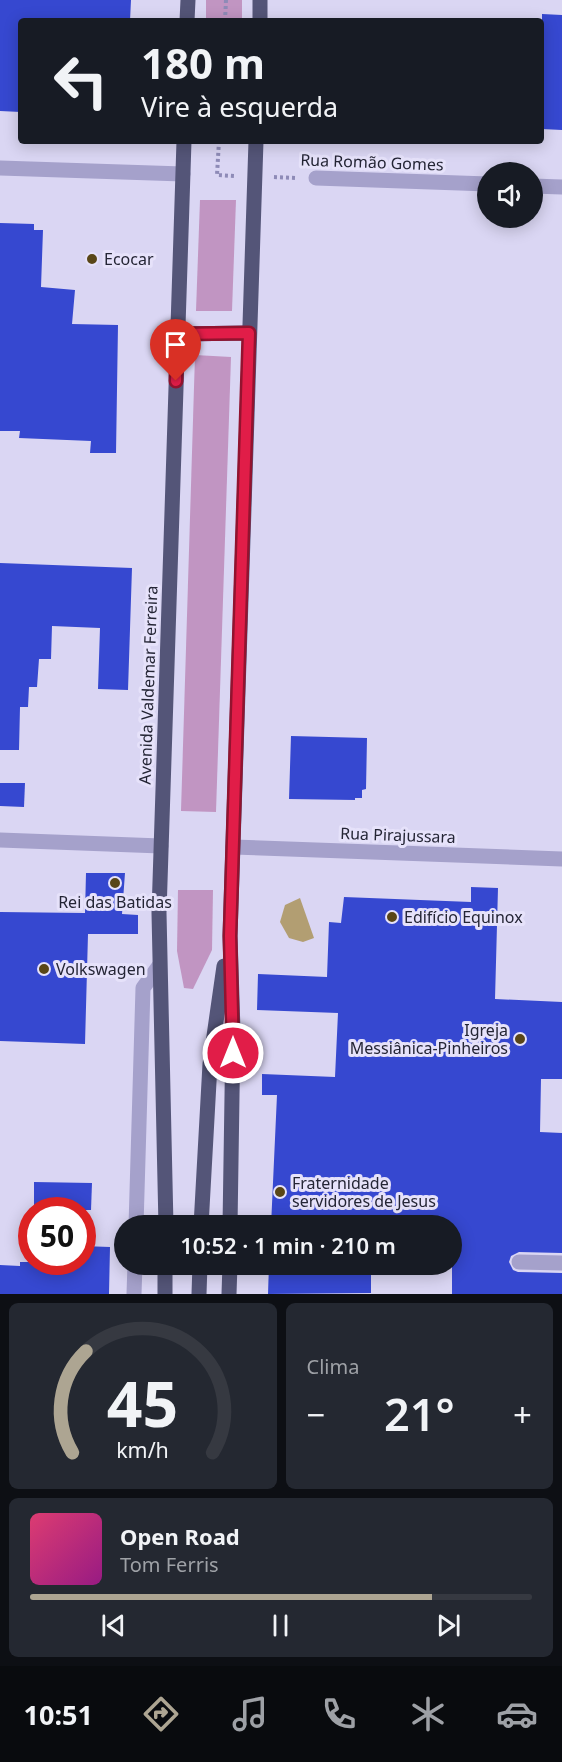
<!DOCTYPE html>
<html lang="pt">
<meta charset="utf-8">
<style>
body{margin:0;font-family:"Noto Sans",sans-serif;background:#242831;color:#f1f3f6;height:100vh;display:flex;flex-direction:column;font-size:22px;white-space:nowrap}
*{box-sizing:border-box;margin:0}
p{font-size:20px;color:#9ea1a6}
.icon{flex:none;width:33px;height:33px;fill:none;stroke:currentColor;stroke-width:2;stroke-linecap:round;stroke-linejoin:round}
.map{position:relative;height:1294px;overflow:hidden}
.sheet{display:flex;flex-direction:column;gap:9px;padding:9px;background:#0d0f14;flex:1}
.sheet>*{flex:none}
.guide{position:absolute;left:18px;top:18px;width:526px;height:126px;border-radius:6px;box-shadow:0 3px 15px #0003;background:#171b24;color:#f1f3f6;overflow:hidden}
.controls{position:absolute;left:477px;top:162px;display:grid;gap:12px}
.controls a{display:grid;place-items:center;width:66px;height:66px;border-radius:50%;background:#171b24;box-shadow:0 3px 15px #0003;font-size:30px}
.speed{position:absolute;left:18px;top:1197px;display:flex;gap:12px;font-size:30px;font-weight:700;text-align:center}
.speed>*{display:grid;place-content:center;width:78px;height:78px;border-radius:50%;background:#171b24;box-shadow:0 3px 15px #0003;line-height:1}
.speed .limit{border:9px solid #d22;background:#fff;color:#111}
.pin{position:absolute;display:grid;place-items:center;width:51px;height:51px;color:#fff;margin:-62px -26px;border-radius:50% 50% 50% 0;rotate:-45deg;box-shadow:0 0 6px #0007}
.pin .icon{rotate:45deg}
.me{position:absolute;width:66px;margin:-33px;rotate:0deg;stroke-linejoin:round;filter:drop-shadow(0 0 4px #0008)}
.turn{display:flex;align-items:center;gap:21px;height:126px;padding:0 24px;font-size:27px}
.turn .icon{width:78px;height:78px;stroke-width:2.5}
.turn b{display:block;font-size:42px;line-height:51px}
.big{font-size:45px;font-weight:600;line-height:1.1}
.sheet .widget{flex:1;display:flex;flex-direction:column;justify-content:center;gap:9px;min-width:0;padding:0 21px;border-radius:9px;background:#242831}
.sheet .dial{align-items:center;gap:0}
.dial svg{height:156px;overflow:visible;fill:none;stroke:#363941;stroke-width:7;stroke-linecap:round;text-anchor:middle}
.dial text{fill:#f1f3f6;stroke:none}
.song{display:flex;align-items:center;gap:18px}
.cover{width:72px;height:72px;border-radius:9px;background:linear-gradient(135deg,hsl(340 70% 55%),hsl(310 70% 35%))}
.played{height:6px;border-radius:3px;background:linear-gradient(90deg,#ada592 80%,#363941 80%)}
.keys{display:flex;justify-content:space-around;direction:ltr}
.heat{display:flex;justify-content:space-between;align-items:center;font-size:33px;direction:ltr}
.sheet .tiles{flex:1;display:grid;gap:9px;grid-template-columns:1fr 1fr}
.widget:last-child{grid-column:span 2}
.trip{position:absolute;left:114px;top:1215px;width:348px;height:60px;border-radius:30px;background:#171b24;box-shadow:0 3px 15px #0003;font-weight:600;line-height:60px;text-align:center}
.menu{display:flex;height:96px;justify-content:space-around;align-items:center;background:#090b0e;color:#9ea1a6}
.menu .icon{width:42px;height:42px}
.menu .current{color:#ada592}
.menu b{font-size:27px;color:#f1f3f6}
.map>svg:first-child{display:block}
.green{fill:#c195c2}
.water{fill:#b29e72}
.building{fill:#3648d0}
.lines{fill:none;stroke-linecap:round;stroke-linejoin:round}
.path{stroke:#8e8bb7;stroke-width:4;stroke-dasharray:3 3;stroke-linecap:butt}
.minor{stroke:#a5a1cb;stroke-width:15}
.major{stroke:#545578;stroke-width:15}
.route-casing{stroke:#92132f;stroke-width:15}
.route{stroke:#e11d48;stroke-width:10}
.poi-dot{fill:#594617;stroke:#e6e2fa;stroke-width:2}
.labels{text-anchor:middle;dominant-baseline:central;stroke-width:6;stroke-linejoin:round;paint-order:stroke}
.street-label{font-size:16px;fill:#242535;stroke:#e6e2fa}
.poi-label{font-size:16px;fill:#242535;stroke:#e6e2fa;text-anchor:start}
</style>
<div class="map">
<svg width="562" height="1294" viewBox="0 0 562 1294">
<rect width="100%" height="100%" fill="#dad6f3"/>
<g class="green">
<rect x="206" y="0" width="36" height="21"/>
<path d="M 200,200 L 236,200 L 232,311 L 196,311 Z"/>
<path d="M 195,355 L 231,357 L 216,812 L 181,811 Z"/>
<path d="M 178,890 L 213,890 L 212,950 L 193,989 L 184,988 L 177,951 Z"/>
</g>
<path class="water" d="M 300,898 L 314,938 L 303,942 L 289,938 L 280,922 L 285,905 Z"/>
<g class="building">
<path d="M 0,0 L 131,0 L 130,21 L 21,21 L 21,112 L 0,111 Z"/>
<path d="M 542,14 L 562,15 L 562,130 L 542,129 Z"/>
<path d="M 0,223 L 34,224 L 34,230 L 43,230 L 41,287 L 75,290 L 72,324 L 118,325 L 116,453 L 90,453 L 91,441 L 19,438 L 20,431 L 0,431 Z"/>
<path d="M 0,563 L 132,568 L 128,690 L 98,689 L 100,628 L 52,626 L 51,659 L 39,659 L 37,687 L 29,687 L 28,707 L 20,707 L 19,750 L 0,750 Z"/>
<path d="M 291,736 L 367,738 L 366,789 L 362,790 L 362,798 L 355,798 L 355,800 L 289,799 Z"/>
<path d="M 0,783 L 25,783 L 24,807 L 0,806 Z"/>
<path d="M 86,873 L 125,873 L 122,914 L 138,915 L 138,934 L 88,934 L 85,1044 L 0,1041 L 0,912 L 85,913 Z"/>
<path d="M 471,887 L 498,888 L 495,999 L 562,1002 L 562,1079 L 541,1079 L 540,1132 L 562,1133 L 562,1253 L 519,1252 L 511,1256 L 509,1262 L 513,1270 L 518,1272 L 562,1273 L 562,1294 L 452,1294 L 452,1226 L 271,1226 L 277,1095 L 262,1095 L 262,1074 L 335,1077 L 338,1013 L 257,1010 L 258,974 L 327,977 L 329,922 L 341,923 L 344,897 L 471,902 Z"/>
<path d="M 34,1182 L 92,1183 L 91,1210 L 34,1210 Z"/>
<path d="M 82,1246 L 110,1247 L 109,1294 L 0,1294 L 0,1265 L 20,1266 L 20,1262 L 82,1262 Z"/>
<path d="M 269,1264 L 371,1264 L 371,1293 L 268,1294 Z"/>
</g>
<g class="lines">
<g class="path">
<path d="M 225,21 L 226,0"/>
<path d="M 219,141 L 217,175 L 234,176"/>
<path d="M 274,177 L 297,178"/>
</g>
<g class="minor">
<path d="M 0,168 L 183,174"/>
<path d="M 316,178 L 488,184"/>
<path d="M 532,186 L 562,187"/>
<path d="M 0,840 L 161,846"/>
<path d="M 233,847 L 562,859"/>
<path d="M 136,1226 L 143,988 L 159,966"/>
<path d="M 519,1262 L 562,1263"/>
<path d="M 134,1294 L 135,1264"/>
</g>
<g class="major">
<path d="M 187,21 L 188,0"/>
<path d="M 260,21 L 260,0"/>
<path d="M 177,334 L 249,333"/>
<path d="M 166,1226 L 159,913 L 184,141"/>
<path d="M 201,1226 L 210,1064 L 224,966"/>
<path d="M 230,1226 L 233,1031 L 230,936 L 256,141"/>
<path d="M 165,1294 L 165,1264"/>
<path d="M 199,1294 L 200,1264"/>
<path d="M 229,1294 L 230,1264"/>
</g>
</g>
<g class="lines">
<defs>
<path id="route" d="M 176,381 L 177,334 L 249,333 L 230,936 L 233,1053"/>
</defs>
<use href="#route" class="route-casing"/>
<use href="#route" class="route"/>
</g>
<g class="poi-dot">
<circle cx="92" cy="259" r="6"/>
<circle cx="115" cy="883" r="6"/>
<circle cx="392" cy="917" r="6"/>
<circle cx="44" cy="969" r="6"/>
<circle cx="520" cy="1039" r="6"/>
<circle cx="280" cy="1192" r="6"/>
</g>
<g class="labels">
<g class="street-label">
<text transform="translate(372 162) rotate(2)">Rua Romão Gomes</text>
<text transform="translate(148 685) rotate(-88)">Avenida Valdemar Ferreira</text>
<text transform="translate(398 835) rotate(2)">Rua Pirajussara</text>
</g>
<g class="poi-label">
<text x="104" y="259">Ecocar</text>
<text x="115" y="902" text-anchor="middle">Rei das Batidas</text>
<text x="404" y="917">Edifício Equinox</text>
<text x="56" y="969">Volkswagen</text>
<text x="508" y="1030" text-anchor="end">Igreja<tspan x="508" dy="18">Messiânica-Pinheiros</tspan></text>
<text x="292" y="1183">Fraternidade<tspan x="292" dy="18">servidores de Jesus</tspan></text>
</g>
</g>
</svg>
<div class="controls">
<a><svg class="icon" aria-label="sound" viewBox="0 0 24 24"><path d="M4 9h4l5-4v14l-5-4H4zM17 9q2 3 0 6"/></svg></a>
</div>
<div class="speed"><div class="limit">50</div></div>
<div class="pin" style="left:176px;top:381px;background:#d93025"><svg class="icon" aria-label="arrive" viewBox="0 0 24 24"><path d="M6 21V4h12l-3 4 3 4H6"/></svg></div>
<svg class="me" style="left:233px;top:1053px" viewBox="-20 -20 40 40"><circle r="17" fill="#e11d48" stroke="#fff" stroke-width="3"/><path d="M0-11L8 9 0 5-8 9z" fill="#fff"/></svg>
<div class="trip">10:52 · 1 min · 210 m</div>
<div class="guide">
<div class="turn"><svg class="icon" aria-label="left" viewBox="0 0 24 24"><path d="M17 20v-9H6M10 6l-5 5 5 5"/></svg><div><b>180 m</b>Vire à esquerda</div></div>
</div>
</div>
<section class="sheet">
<div class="tiles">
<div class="widget dial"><svg viewBox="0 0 100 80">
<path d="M14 69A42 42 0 1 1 86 69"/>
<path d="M14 69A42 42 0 0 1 21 17" stroke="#ada592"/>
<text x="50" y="56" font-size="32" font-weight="700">45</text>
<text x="50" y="72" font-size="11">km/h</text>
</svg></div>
<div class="widget"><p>Clima</p>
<div class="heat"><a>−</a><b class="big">21°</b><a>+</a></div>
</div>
<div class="widget">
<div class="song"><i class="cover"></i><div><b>Open Road</b><p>Tom Ferris</p></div></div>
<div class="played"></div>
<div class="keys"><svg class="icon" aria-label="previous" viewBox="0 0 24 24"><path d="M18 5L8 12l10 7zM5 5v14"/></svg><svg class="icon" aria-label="pause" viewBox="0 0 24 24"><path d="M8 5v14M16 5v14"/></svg><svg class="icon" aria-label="next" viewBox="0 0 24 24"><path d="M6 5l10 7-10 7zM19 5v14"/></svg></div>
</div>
</div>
</section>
<nav class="menu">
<b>10:51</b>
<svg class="icon current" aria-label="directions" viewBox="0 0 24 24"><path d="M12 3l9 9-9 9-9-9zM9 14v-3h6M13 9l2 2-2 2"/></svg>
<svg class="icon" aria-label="music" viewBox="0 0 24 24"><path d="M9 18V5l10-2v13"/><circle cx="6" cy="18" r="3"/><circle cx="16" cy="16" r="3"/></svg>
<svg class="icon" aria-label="phone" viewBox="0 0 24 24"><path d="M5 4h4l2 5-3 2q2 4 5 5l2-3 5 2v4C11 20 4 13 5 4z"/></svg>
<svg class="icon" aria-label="climate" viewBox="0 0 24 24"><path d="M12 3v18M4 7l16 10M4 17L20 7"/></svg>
<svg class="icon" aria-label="car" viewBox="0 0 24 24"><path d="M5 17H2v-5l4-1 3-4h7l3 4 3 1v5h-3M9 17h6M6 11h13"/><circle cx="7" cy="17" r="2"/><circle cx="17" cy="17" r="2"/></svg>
</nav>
